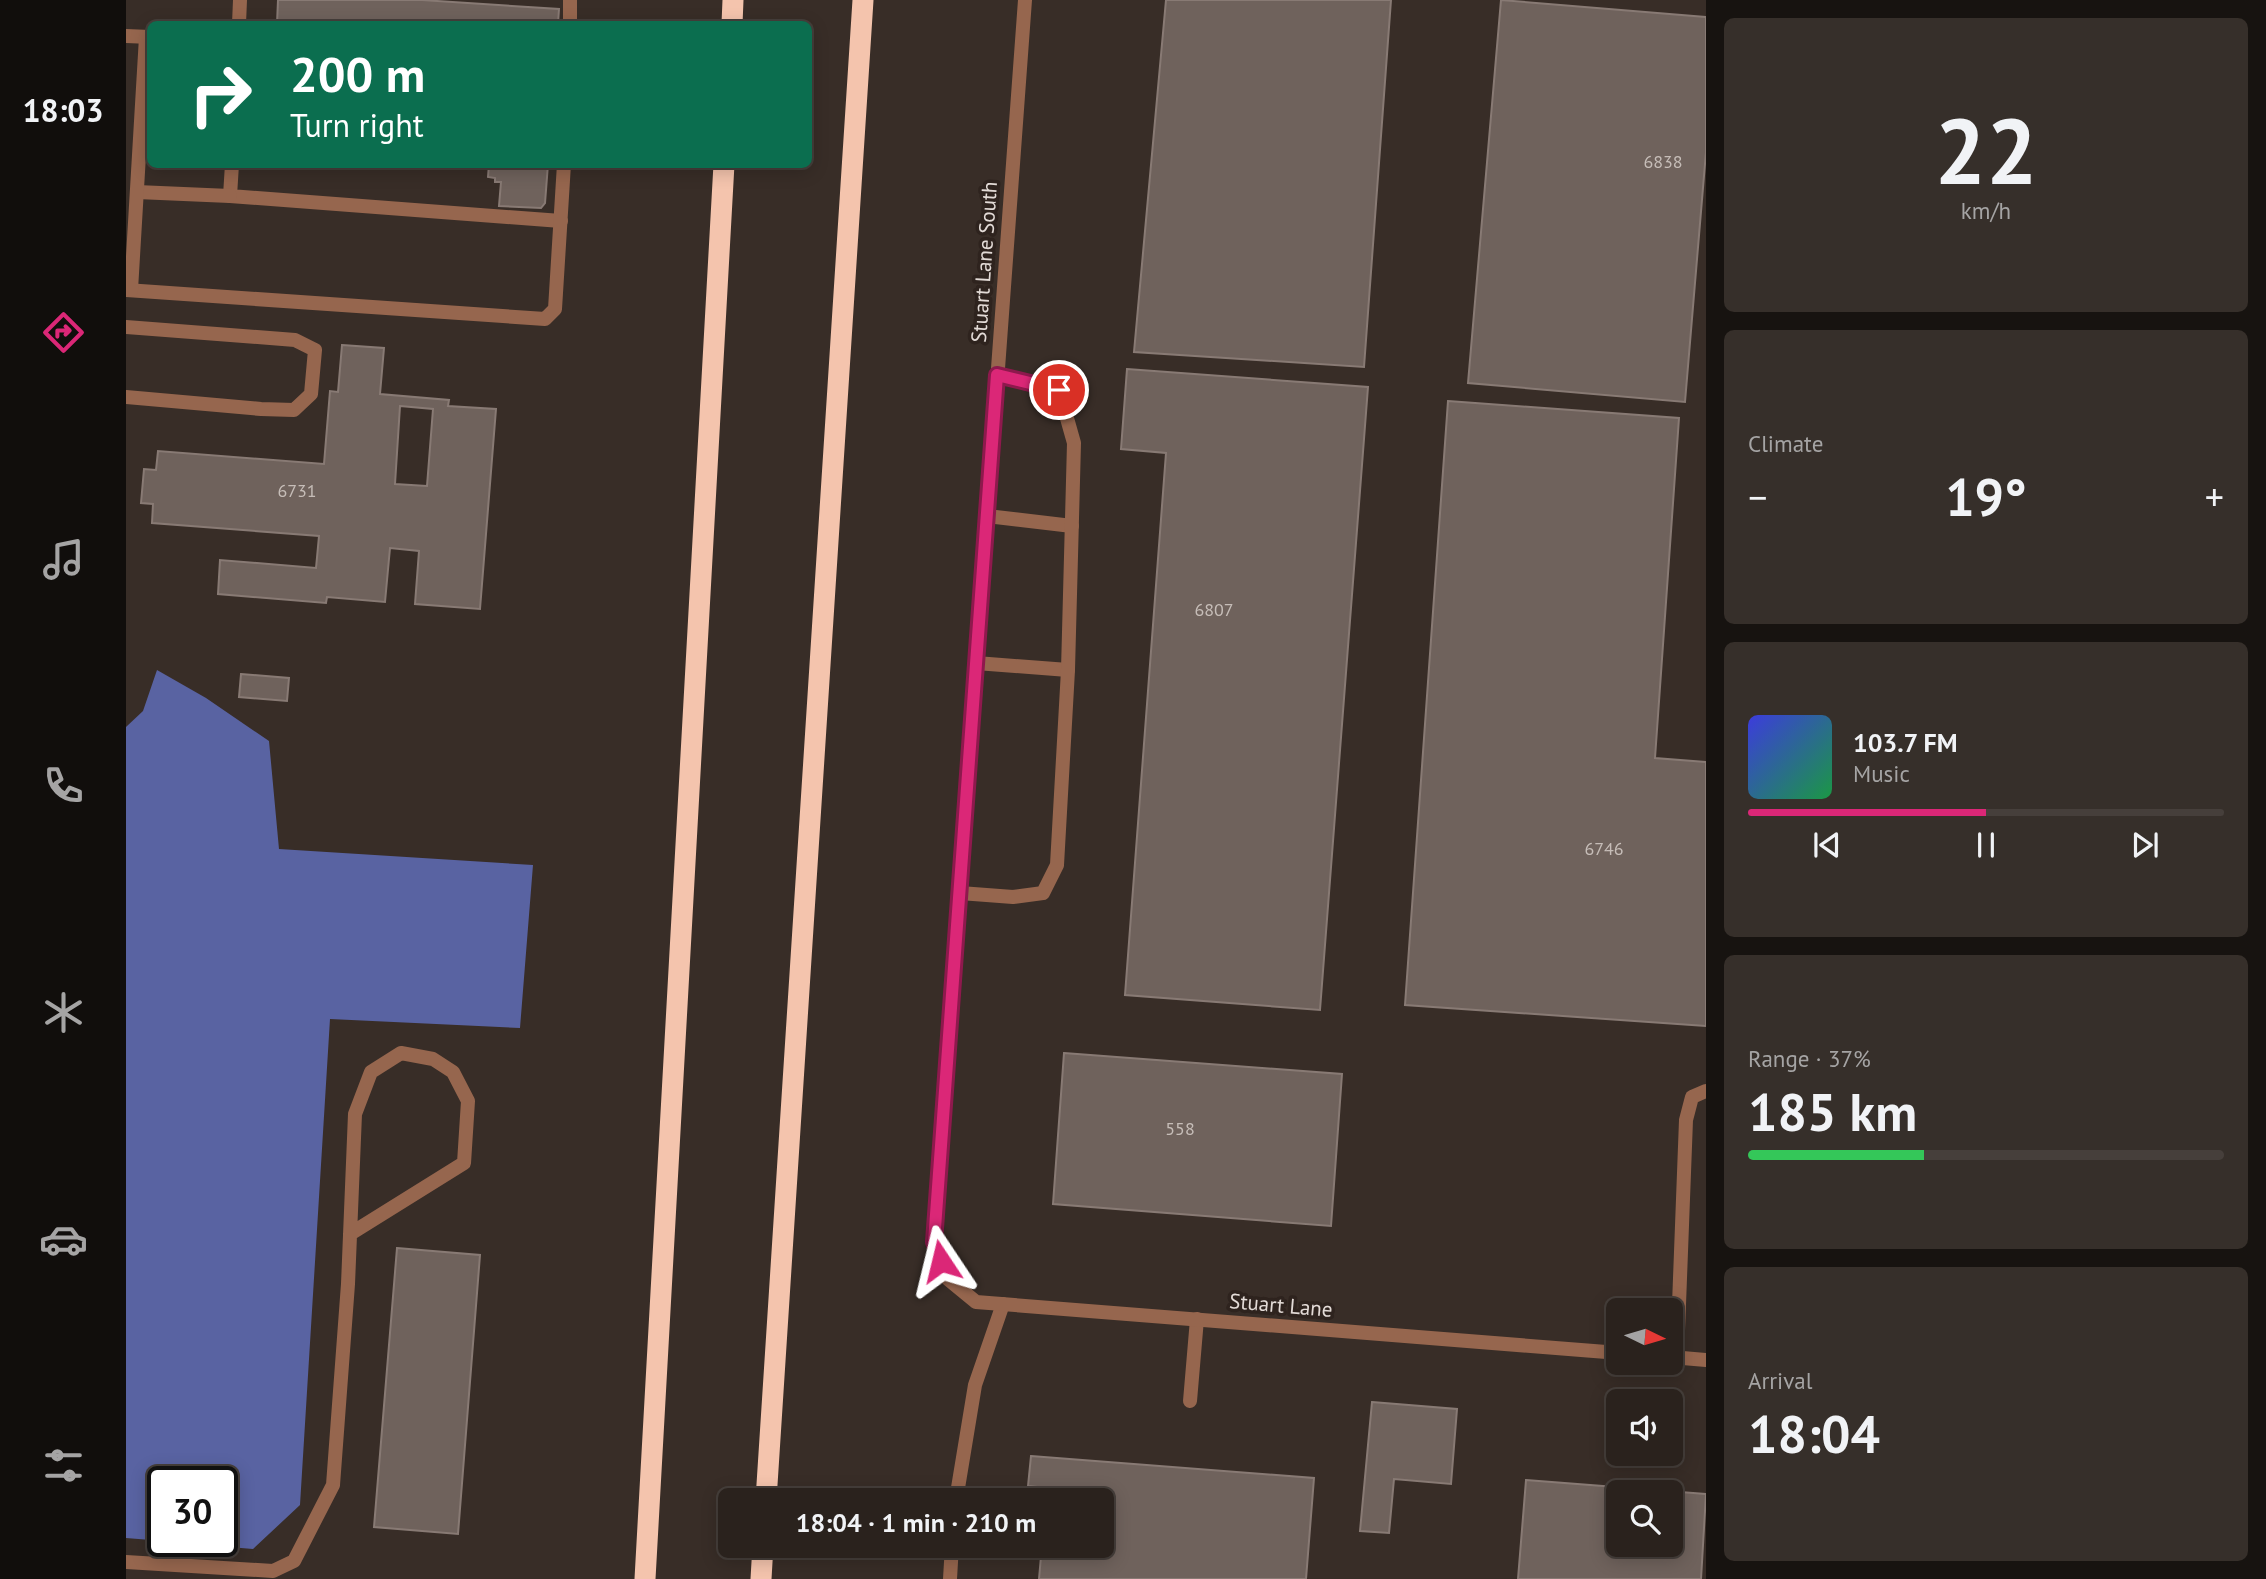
<!DOCTYPE html>
<meta charset="utf-8">
<style>
body{margin:0;font-family:"PT Sans",sans-serif;background:#362f2a;color:#f1f3f6;height:100vh;display:flex;flex-direction:column;font-size:26px;white-space:nowrap}
*{box-sizing:border-box;margin:0}
p{font-size:23px;color:#a5a4a4}
.icon{flex:none;width:38px;height:38px;fill:none;stroke:currentColor;stroke-width:2;stroke-linecap:round;stroke-linejoin:round}
.map{position:relative;flex:1;overflow:hidden}
.details{display:flex;flex-direction:column;gap:18px;padding:18px;background:#171310;width:560px}
.details>*{flex:none}
.top-card{position:absolute;left:21px;top:21px;width:665px;height:147px;border-radius:10px;box-shadow:0 4px 18px #0003,0 0 0 2px #463f3b;background:#0b6e4f;color:#fff;overflow:hidden}
.needle{width:46px;rotate:95deg}
.buttons{position:absolute;left:1480px;top:1298px;display:grid;gap:14px}
.buttons a{display:grid;place-items:center;width:77px;height:77px;border-radius:10px;background:#2a221d;box-shadow:0 4px 18px #0003,0 0 0 2px #463f3b;font-size:35px}
.speed{position:absolute;left:21px;top:1466px;display:flex;gap:14px;font-size:35px;font-weight:700;text-align:center}
.speed>*{display:grid;place-content:center;width:91px;height:91px;border-radius:50%;background:#2a221d;box-shadow:0 4px 18px #0003,0 0 0 2px #463f3b;line-height:1}
.speed .limit{border:4px solid #111;border-radius:10px;background:#fff;color:#111}
.pin{position:absolute;display:grid;place-items:center;width:60px;height:60px;color:#fff;margin:-30px;border:4px solid #fff;border-radius:50%;box-shadow:0 2px 7px #0007}
.me{position:absolute;width:77px;margin:-38px;rotate:350deg;stroke-linejoin:round;filter:drop-shadow(0 0 5px #0008)}
.turn{display:flex;align-items:center;gap:24px;height:147px;padding:0 28px;font-size:32px}
.turn .icon{width:91px;height:91px;stroke-width:2.5}
.turn b{display:block;font-size:49px;line-height:60px}
.big{font-size:52px;font-weight:700;line-height:1.1}
.details .widget{flex:1;display:flex;flex-direction:column;justify-content:center;gap:10px;min-width:0;padding:0 24px;border-radius:10px;background:#362f2a}
.details .dial{align-items:center;gap:0}
.dial b{font-size:91px;line-height:1}
.song{display:flex;align-items:center;gap:21px}
.cover{width:84px;height:84px;border-radius:10px;background:linear-gradient(135deg,hsl(240 70% 55%),hsl(140 70% 35%))}
.played{height:7px;border-radius:4px;background:linear-gradient(90deg,#db2777 50%,#463f3b 50%)}
.keys{display:flex;justify-content:space-around;direction:ltr}
.heat{display:flex;justify-content:space-between;align-items:center;font-size:38px;direction:ltr}
.charge{height:10px;border-radius:5px;background:linear-gradient(90deg,#34c759 37%,#463f3b 0)}
.trip{position:absolute;left:592px;top:1488px;width:396px;height:70px;border-radius:10px;background:#2a221d;box-shadow:0 4px 18px #0003,0 0 0 2px #463f3b;font-weight:700;line-height:70px;text-align:center}
main{display:flex;flex:1;min-height:0}
.dock{display:flex;flex-direction:column;width:126px;justify-content:space-around;align-items:center;background:#110e0c;color:#a5a4a4}
.dock .icon{width:49px;height:49px}
.dock .selected{color:#db2777}
.dock b{font-size:32px;color:#f1f3f6}
.map>svg:first-child{display:block}
.forest{fill:#5963a2}
.building{fill:#6f625c;stroke:#887a74;stroke-width:2;fill-rule:evenodd}
.lines{fill:none;stroke-linecap:round;stroke-linejoin:round}
.lane{stroke:#96664e;stroke-width:14}
.street{stroke:#96664e;stroke-width:14}
.highway{stroke:#f4c4ad;stroke-width:21}
.route-casing{stroke:#8e194d;stroke-width:18}
.route{stroke:#db2777;stroke-width:12}
.labels{text-anchor:middle;dominant-baseline:central;stroke-width:7;stroke-linejoin:round;paint-order:stroke}
.number-label{font-size:18px;fill:#c6bdb8}
.street-label{font-size:21px;fill:#e3dbd7;stroke:#2e231e}
</style>
<main>
<nav class="dock">
<b>18:03</b>
<svg class="icon selected" aria-label="directions" viewBox="0 0 24 24"><path d="M12 3l9 9-9 9-9-9zM9 14v-3h6M13 9l2 2-2 2"/></svg>
<svg class="icon" aria-label="music" viewBox="0 0 24 24"><path d="M9 18V5l10-2v13"/><circle cx="6" cy="18" r="3"/><circle cx="16" cy="16" r="3"/></svg>
<svg class="icon" aria-label="phone" viewBox="0 0 24 24"><path d="M5 4h4l2 5-3 2q2 4 5 5l2-3 5 2v4C11 20 4 13 5 4z"/></svg>
<svg class="icon" aria-label="climate" viewBox="0 0 24 24"><path d="M12 3v18M4 7l16 10M4 17L20 7"/></svg>
<svg class="icon" aria-label="car" viewBox="0 0 24 24"><path d="M5 17H2v-5l4-1 3-4h7l3 4 3 1v5h-3M9 17h6M6 11h13"/><circle cx="7" cy="17" r="2"/><circle cx="17" cy="17" r="2"/></svg>
<svg class="icon" aria-label="filters" viewBox="0 0 24 24"><path d="M4 7h16M4 17h16"/><circle cx="9" cy="7" r="2"/><circle cx="15" cy="17" r="2"/></svg>
</nav>
<div class="map">
<svg width="1580" height="1579" viewBox="0 0 1580 1579">
<rect width="100%" height="100%" fill="#382d27"/>
<path class="forest" d="M 31,670 L 80,698 L 143,741 L 153,849 L 407,865 L 394,1028 L 204,1019 L 174,1505 L 127,1549 L 43,1542 L 96,1542 L 96,1482 L 37,1482 L 37,1541 L 0,1538 L 0,727 L 17,711 Z"/>
<g class="building">
<path d="M 152,0 L 296,0 L 433,9 L 432,24 L 151,24 Z"/>
<path d="M 1040,0 L 1265,0 L 1238,367 L 1008,352 Z"/>
<path d="M 1375,0 L 1580,17 L 1580,152 L 1559,402 L 1342,383 Z"/>
<path d="M 363,164 L 422,164 L 419,203 L 415,208 L 373,206 L 375,182 L 369,182 L 369,178 L 362,177 Z"/>
<path d="M 216,345 L 258,348 L 254,394 L 323,400 L 322,406 L 370,409 L 354,609 L 289,604 L 293,551 L 264,548 L 259,602 L 201,597 L 200,603 L 92,594 L 94,560 L 190,568 L 193,536 L 26,523 L 27,504 L 15,503 L 18,469 L 30,470 L 32,451 L 198,464 L 204,391 L 212,392 ZM 274,406 L 307,409 L 301,486 L 269,484 Z"/>
<path d="M 1001,369 L 1242,387 L 1194,1010 L 999,995 L 1040,453 L 995,449 Z"/>
<path d="M 1322,401 L 1553,418 L 1529,758 L 1580,762 L 1580,1026 L 1279,1005 Z"/>
<path d="M 115,674 L 163,678 L 161,701 L 113,697 Z"/>
<path d="M 938,1053 L 1216,1074 L 1205,1226 L 927,1204 Z"/>
<path d="M 271,1248 L 354,1255 L 332,1534 L 248,1527 Z"/>
<path d="M 1246,1402 L 1331,1409 L 1325,1484 L 1268,1479 L 1263,1533 L 1234,1531 Z"/>
<path d="M 905,1456 L 1188,1478 L 1180,1579 L 913,1579 L 916,1545 L 975,1545 L 975,1500 L 919,1500 L 920,1488 L 902,1486 Z"/>
<path d="M 1400,1480 L 1580,1494 L 1575,1579 L 1392,1579 ZM 1493,1493 L 1545,1493 L 1545,1545 L 1493,1545 Z"/>
</g>
<g class="lines">
<g class="lane">
<path d="M 113,24 L 114,0"/>
<path d="M 444,24 L 444,0"/>
<path d="M 0,36 L 24,37"/>
<path d="M 106,164 L 104,196 L 435,221"/>
<path d="M 11,192 L 104,196"/>
<path d="M 0,290 L 419,319 L 429,309 L 438,164"/>
<path d="M 5,290 L 20,37"/>
<path d="M 0,327 L 169,340 L 189,350 L 185,394 L 168,410 L 135,409 L 0,397"/>
<path d="M 861,516 L 946,526"/>
<path d="M 850,663 L 942,670"/>
<path d="M 834,893 L 887,897 L 917,893 L 931,865 L 942,670 L 948,443 L 933,390 L 871,375"/>
<path d="M 1551,1357 L 1560,1120 L 1566,1097 L 1580,1091"/>
<path d="M 1064,1401 L 1071,1319"/>
<path d="M 830,1500 L 849,1385 L 877,1304"/>
<path d="M 0,1562 L 147,1571 L 168,1561 L 207,1485 L 222,1284 L 229,1114 L 245,1072 L 275,1053 L 307,1059 L 327,1072 L 342,1101 L 338,1163 L 224,1234"/>
<path d="M 824,1579 L 826,1545"/>
</g>
<g class="street">
<path d="M 899,0 L 808,1242 L 822,1279 L 850,1302 L 1493,1353"/>
<path d="M 1545,1357 L 1580,1360"/>
</g>
<g class="highway">
<path d="M 606,24 L 607,0"/>
<path d="M 640,1500 L 737,0"/>
<path d="M 519,1579 L 598,164"/>
<path d="M 635,1579 L 637,1545"/>
</g>
</g>
<g class="lines">
<defs>
<path id="route" d="M 815,1261 L 808,1242 L 871,375 L 933,390"/>
</defs>
<use href="#route" class="route-casing"/>
<use href="#route" class="route"/>
</g>
<g class="labels">
<g class="number-label">
<text x="1537" y="161">6838</text>
<text x="171" y="490">6731</text>
<text x="1088" y="609">6807</text>
<text x="1478" y="848">6746</text>
<text x="1054" y="1128">558</text>
</g>
<g class="street-label">
<text transform="translate(858 262) rotate(-86)">Stuart Lane South</text>
<text transform="translate(1155 1305) rotate(5)">Stuart Lane</text>
</g>
</g>
</svg>
<div class="buttons">
<a><svg class="needle" viewBox="-14 -14 28 28"><path d="M0-13l5 13h-10z" fill="#e53935"/><path d="M0 13l5-13h-10z" fill="#a5a4a4"/></svg></a>
<a><svg class="icon" aria-label="sound" viewBox="0 0 24 24"><path d="M4 9h4l5-4v14l-5-4H4zM17 9q2 3 0 6"/></svg></a>
<a><svg class="icon" aria-label="search" viewBox="0 0 24 24"><circle cx="10" cy="10" r="6"/><path d="M15 15l6 6"/></svg></a>
</div>
<div class="speed"><div class="limit">30</div></div>
<div class="pin" style="left:933px;top:390px;background:#d93025"><svg class="icon" aria-label="arrive" viewBox="0 0 24 24"><path d="M6 21V4h12l-3 4 3 4H6"/></svg></div>
<svg class="me" style="left:815px;top:1261px" viewBox="-20 -20 40 40"><path d="M0-17L14 15 0 8-14 15z" fill="#db2777" stroke="#fff" stroke-width="4"/></svg>
<div class="trip">18:04 · 1 min · 210 m</div>
<div class="top-card">
<div class="turn"><svg class="icon" aria-label="right" viewBox="0 0 24 24"><path d="M7 20v-9h11M14 6l5 5-5 5"/></svg><div><b>200 m</b>Turn right</div></div>
</div>
</div>
<section class="details">
<div class="widget dial"><b>22</b><p>km/h</p></div>
<div class="widget"><p>Climate</p>
<div class="heat"><a>−</a><b class="big">19°</b><a>+</a></div>
</div>
<div class="widget">
<div class="song"><i class="cover"></i><div><b>103.7 FM</b><p>Music</p></div></div>
<div class="played"></div>
<div class="keys"><svg class="icon" aria-label="previous" viewBox="0 0 24 24"><path d="M18 5L8 12l10 7zM5 5v14"/></svg><svg class="icon" aria-label="pause" viewBox="0 0 24 24"><path d="M8 5v14M16 5v14"/></svg><svg class="icon" aria-label="next" viewBox="0 0 24 24"><path d="M6 5l10 7-10 7zM19 5v14"/></svg></div>
</div>
<div class="widget"><p>Range · 37%</p><b class="big">185 km</b><div class="charge"></div></div>
<div class="widget"><p>Arrival</p><b class="big">18:04</b></div>
</section>
</main>
